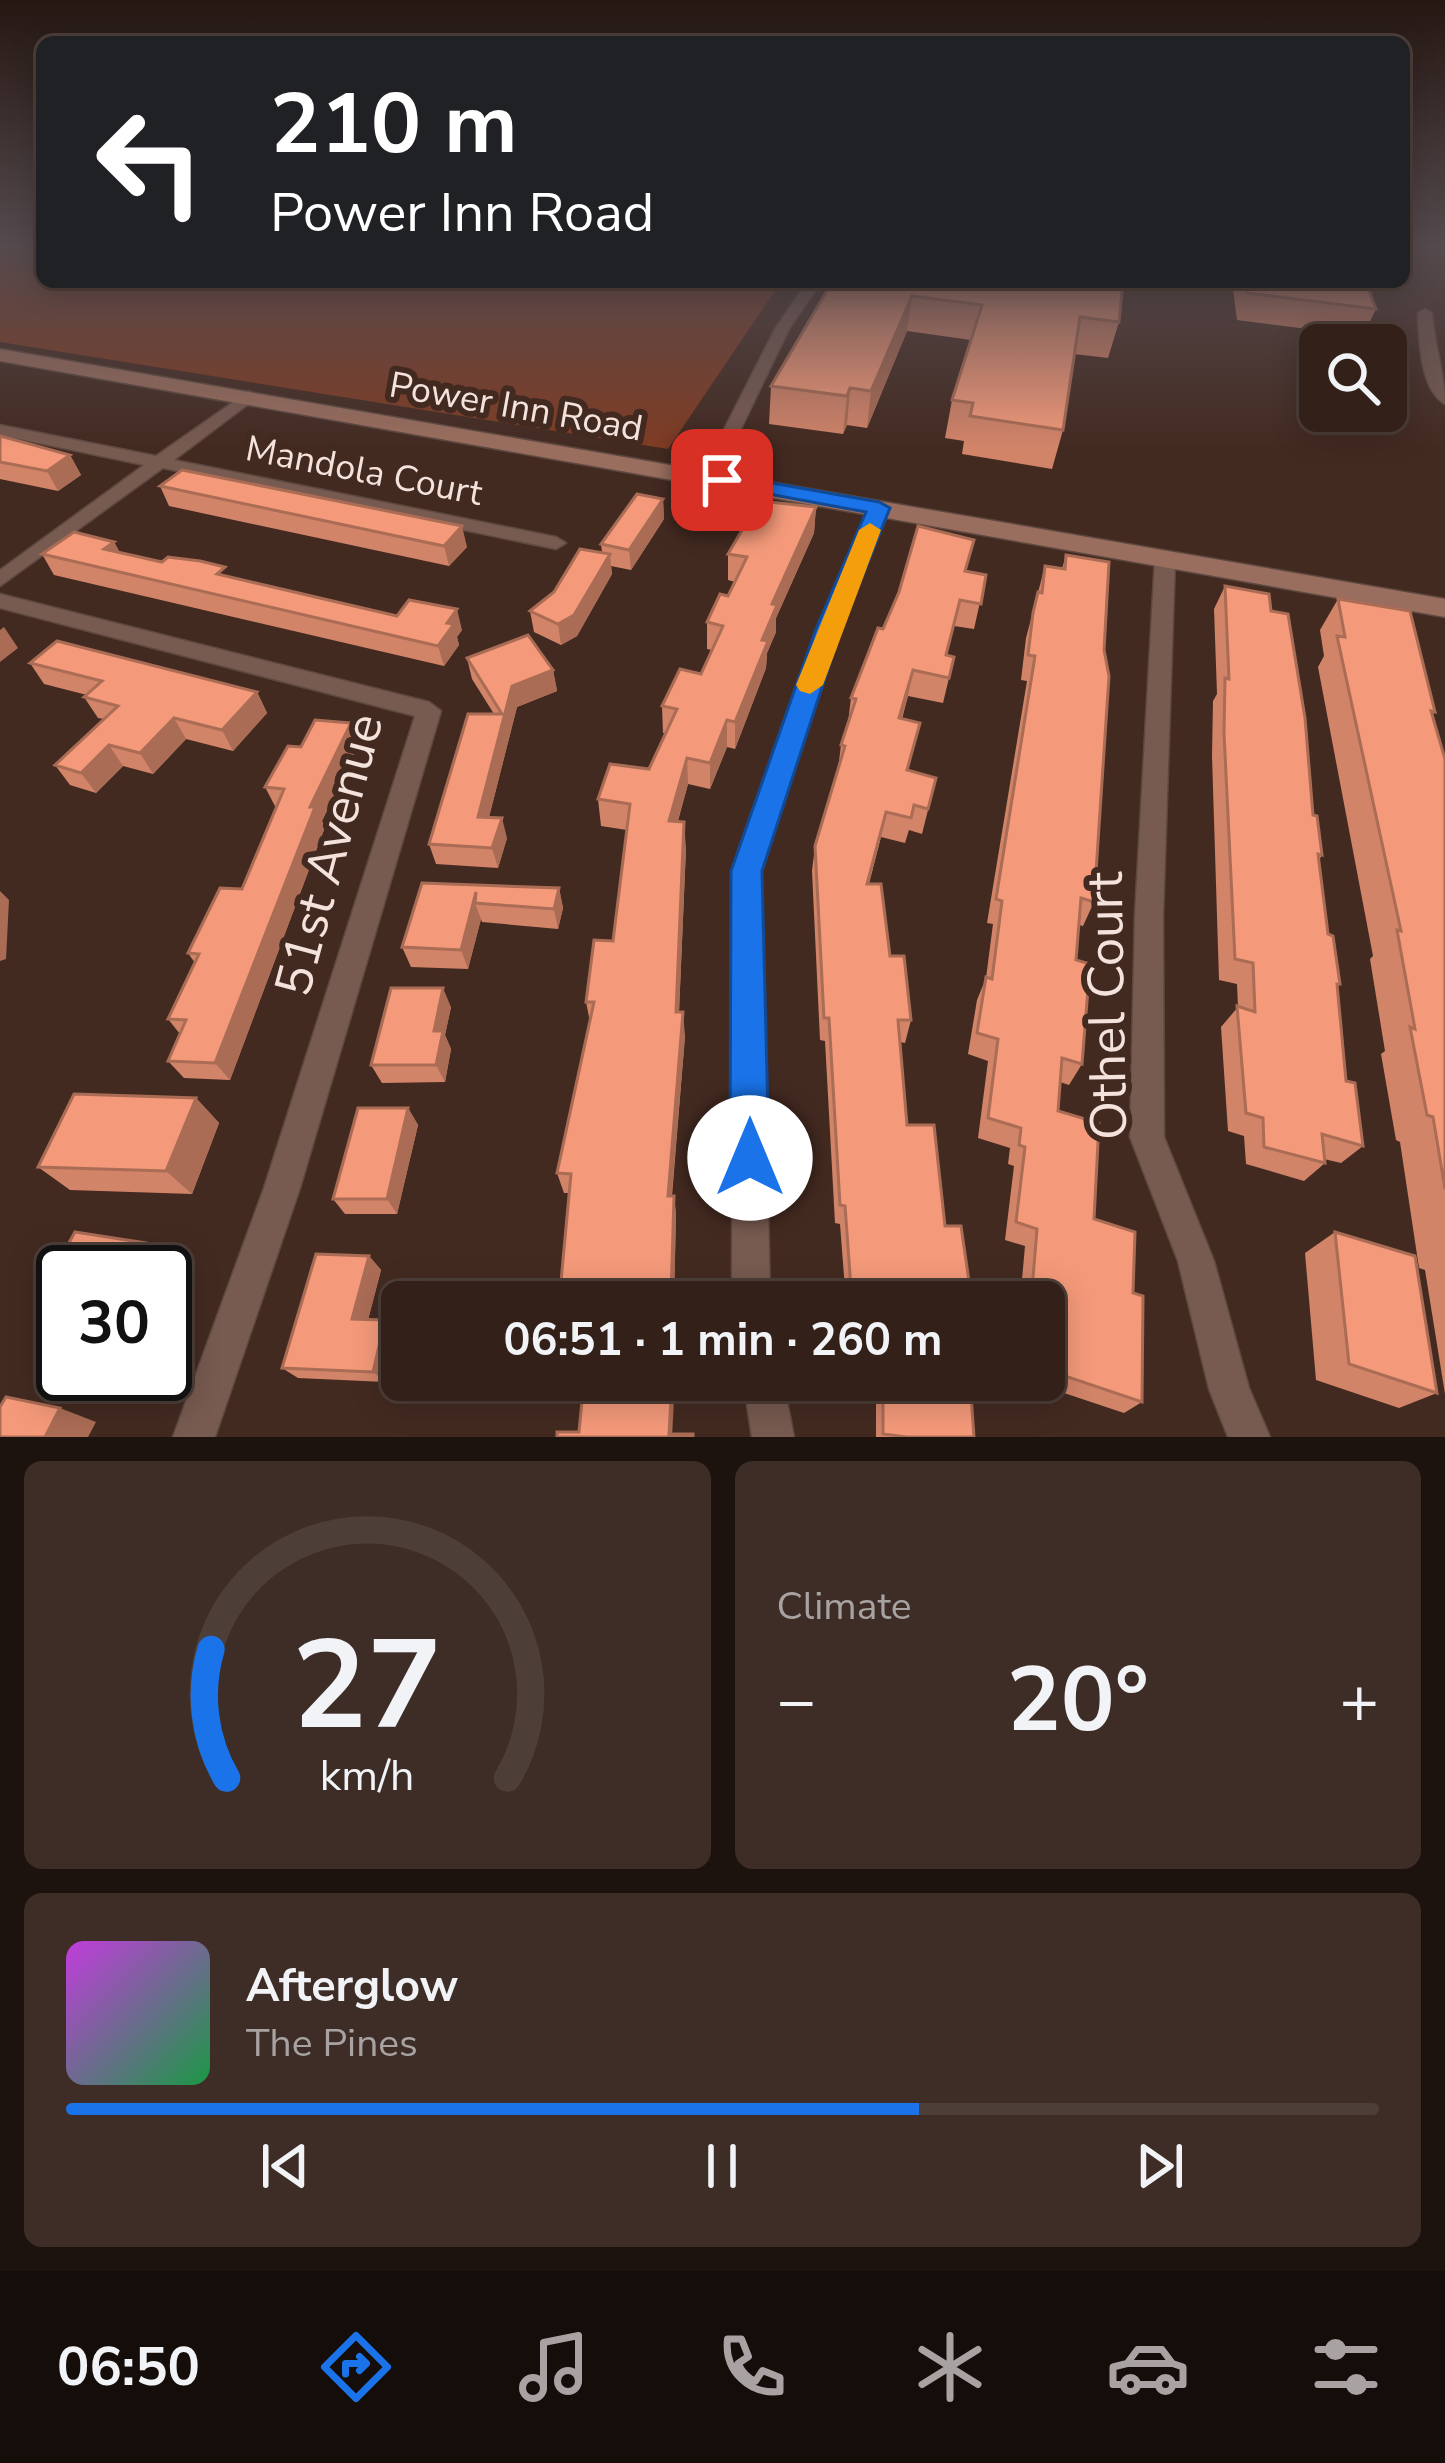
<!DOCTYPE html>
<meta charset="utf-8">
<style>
body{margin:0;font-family:"Nunito Sans",sans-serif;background:#3d2d26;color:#f1f3f6;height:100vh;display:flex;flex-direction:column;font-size:45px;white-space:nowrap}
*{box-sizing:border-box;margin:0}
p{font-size:39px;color:#a8a3a2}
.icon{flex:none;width:66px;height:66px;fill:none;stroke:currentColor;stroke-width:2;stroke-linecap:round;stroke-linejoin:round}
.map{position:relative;height:1437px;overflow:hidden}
.panel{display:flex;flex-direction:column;gap:24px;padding:24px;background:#1c120e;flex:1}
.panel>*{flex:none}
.guide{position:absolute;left:36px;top:36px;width:1374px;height:252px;border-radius:18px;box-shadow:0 6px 30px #0003,0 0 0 3px #4d3e38;background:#202124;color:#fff;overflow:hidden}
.buttons{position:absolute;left:1299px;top:324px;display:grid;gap:24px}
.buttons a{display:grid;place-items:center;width:108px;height:108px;border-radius:18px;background:#322019;box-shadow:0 6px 30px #0003,0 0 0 3px #4d3e38;font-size:60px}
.speed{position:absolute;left:36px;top:1245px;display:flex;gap:24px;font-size:60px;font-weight:700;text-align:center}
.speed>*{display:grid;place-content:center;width:156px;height:156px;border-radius:50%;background:#322019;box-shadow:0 6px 30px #0003,0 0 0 3px #4d3e38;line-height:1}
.speed .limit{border:6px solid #111;border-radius:18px;background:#fff;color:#111}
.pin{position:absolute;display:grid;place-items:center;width:102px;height:102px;color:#fff;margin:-51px;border-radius:24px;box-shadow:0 6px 18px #0006}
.me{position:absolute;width:132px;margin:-66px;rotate:0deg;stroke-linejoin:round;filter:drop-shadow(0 0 9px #0008)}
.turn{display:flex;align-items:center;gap:42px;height:252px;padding:0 36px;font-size:54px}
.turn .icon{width:156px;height:156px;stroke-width:2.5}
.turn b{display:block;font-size:84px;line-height:102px}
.big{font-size:90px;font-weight:700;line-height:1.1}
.panel .widget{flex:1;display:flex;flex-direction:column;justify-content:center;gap:18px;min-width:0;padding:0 42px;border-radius:18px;background:#3d2d26}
.panel .dial{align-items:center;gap:0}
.dial svg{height:312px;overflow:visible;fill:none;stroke:#4d3e38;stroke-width:7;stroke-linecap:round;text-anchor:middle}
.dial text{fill:#f1f3f6;stroke:none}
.song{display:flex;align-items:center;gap:36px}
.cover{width:144px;height:144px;border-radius:18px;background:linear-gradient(135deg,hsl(290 70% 55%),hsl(140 70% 35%))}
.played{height:12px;border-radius:6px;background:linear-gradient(90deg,#1a73e8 65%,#4d3e38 65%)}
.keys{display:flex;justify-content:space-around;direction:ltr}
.heat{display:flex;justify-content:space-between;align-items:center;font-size:66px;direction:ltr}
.panel .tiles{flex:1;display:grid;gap:24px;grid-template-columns:1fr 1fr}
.widget:last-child{grid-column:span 2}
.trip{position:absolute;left:381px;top:1281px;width:684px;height:120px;border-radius:18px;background:#322019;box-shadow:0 6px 30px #0003,0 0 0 3px #4d3e38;font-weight:700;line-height:120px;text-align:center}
.tab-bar{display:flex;height:192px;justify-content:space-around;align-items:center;background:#140d0a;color:#a8a3a2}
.tab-bar .icon{width:84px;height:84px}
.tab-bar .active{color:#1a73e8}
.tab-bar b{font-size:54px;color:#f1f3f6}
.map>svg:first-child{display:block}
.green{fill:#7f3c24}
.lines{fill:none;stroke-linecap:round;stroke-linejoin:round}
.minor-casing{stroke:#5d4840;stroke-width:3}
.secondary-casing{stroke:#5d4840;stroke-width:3}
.minor{fill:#775a50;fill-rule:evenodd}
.secondary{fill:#9a6e5e;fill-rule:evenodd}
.wall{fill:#d28469}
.shaded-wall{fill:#ab6c55}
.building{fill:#f49a7a;stroke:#ab6c55;stroke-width:3}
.route{fill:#1a73e8;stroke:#114b97;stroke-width:3}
.slow{fill:#f59e0b}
.labels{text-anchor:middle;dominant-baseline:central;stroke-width:12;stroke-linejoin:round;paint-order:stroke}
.far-street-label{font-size:36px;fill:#f4e3dd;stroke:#432a21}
.near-street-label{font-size:51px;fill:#f4e3dd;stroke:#432a21}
</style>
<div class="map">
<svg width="1445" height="1437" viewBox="0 0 1445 1437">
<rect width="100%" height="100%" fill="#432a21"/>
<path class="green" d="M 0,247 L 42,247 L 42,282 L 781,282 L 668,449 L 0,342 Z"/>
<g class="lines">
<defs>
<g id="minor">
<path d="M 807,282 L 821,282 L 789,329 L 724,464 L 715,469 L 693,469 L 688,477 L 676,477 L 673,473 L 682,460 L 709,459 L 775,329 Z"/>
<path d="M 1425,309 L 1432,313 C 1434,345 1445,373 1445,404 C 1420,390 1419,340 1418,313 Z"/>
<path d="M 249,391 L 257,396 L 255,399 L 174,460 L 556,537 L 566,543 L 556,549 L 163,468 L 0,586 L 0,570 L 144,465 L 0,435 L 0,425 L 156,456 Z"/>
<path d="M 879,502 L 889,508 L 839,629 L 761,871 L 770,1302 L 732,1302 L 733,871 L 817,629 L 869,508 Z"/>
<path d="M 1165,553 L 1175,559 L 1163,915 L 1164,1137 L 1214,1261 L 1249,1388 L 1270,1437 L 1228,1437 L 1209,1389 L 1178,1261 L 1130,1137 L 1135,915 L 1155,559 Z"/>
<path d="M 0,594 L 429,702 L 441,711 L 300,1188 L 215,1437 L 173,1437 L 264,1188 L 415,716 L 0,608 Z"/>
<path d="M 743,1380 L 783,1380 L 794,1437 L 752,1437 Z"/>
</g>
<path id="secondary" d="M 0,349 L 1445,599 L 1445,617 L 0,361 Z"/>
</defs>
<use href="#minor" class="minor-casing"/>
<use href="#secondary" class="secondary-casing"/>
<use href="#minor" class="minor"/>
<use href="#secondary" class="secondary"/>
</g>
<g class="wall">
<path d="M 832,282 L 1119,322 L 1108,358 L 1074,354 L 1063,430 L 1052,469 L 962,454 L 964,441 L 945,438 L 952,400 L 971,340 L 907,331 L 867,428 L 847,425 L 843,434 L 769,424 L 771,386 Z"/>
<path d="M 1232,282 L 1366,282 L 1376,309 L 1363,336 L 1237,320 Z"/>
<path d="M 0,436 L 70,455 L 81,475 L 58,491 L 0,479 Z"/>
<path d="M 160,486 L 467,547 L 449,566 L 169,506 Z"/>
<path d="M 663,499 L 664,519 L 631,570 L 611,566 L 612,574 L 577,636 L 561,645 L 534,632 L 530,611 L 602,552 L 601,544 Z"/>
<path d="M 816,507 L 814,533 L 776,618 L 776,632 L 767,653 L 766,668 L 735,749 L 727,747 L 710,789 L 688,784 L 678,821 L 686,848 L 679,1012 L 685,1036 L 672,1196 L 674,1196 L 676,1215 L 674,1298 L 676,1302 L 564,1302 L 560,1292 L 569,1193 L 564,1193 L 557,1173 L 590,1022 L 586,1002 L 613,941 L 627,830 L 601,826 L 598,799 L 649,769 L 666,733 L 663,733 L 662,706 L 701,674 L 712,650 L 707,649 L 707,622 L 728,596 L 735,582 L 728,580 L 728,554 Z"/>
<path d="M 114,542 L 120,553 L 462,630 L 457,637 L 459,645 L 444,666 L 54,575 L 42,554 Z"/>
<path d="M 1066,555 L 1104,650 L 1094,902 L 1083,926 L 1079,925 L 1076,960 L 1082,1064 L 1069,1085 L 1060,1082 L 1058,1111 L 1094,1219 L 1133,1293 L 1142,1402 L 1124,1413 L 1025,1380 L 1044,1380 L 1044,1302 L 1020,1302 L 1025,1246 L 1005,1240 L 1014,1166 L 1008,1164 L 1010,1148 L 978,1138 L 988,1061 L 968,1054 L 977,1000 L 986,978 L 993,924 L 987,923 L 1027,681 L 1021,680 L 1026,638 L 1045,566 L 1062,569 Z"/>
<path d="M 967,572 L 986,575 L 974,629 L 954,626 L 947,655 L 954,657 L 943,703 L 908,696 L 902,719 L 920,723 L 908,771 L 936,778 L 922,834 L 909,830 L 905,843 L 881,837 L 869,884 L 911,1020 L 905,1043 L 900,1042 L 907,1125 L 972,1302 L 846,1302 L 840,1224 L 835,1223 L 825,1041 L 820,1040 L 812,871 L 815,846 L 838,770 L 841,745 L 848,723 L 851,698 L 883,629 Z"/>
<path d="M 1225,586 L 1271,611 L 1322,855 L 1319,860 L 1328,934 L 1340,984 L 1337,988 L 1346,1081 L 1363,1146 L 1341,1163 L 1324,1159 L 1325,1163 L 1304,1181 L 1246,1164 L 1244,1136 L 1228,1131 L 1221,1027 L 1238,1007 L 1237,984 L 1219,980 L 1212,756 L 1213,701 L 1217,694 L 1214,609 Z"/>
<path d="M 1338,599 L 1435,712 L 1432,715 L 1445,759 L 1445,1394 L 1425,1270 L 1419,1268 L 1400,1142 L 1396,1140 L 1381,1054 L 1385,1051 L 1370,959 L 1373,956 L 1318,667 L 1324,656 L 1320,630 Z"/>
<path d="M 467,658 L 553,670 L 557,691 L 517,707 L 489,817 L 507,838 L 498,868 L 436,864 L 429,844 L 494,714 L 472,679 Z"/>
<path d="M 30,663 L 257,692 L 267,713 L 233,751 L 186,739 L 153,774 L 123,766 L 96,793 L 70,785 L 55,765 L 104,719 L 98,718 L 84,697 L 87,695 L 44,684 Z"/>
<path d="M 351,723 L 359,744 L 322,821 L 325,827 L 230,1080 L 184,1078 L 168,1061 L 180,1034 L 168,1019 L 195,963 L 188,953 L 242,889 L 276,808 L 265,787 L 301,747 Z"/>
<path d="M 422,883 L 559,888 L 563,908 L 558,929 L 482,922 L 481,919 L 468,969 L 411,967 L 402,947 Z"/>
<path d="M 451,1007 L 445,1035 L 451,1049 L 445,1082 L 382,1083 L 371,1065 Z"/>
<path d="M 196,1098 L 219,1123 L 192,1194 L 70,1190 L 38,1167 Z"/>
<path d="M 408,1108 L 418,1125 L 397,1214 L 345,1214 L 333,1199 Z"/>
<path d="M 75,1232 L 146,1243 L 165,1256 L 158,1272 L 63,1272 L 63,1351 L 39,1340 L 54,1312 L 36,1302 Z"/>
<path d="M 1335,1232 L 1437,1393 L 1399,1408 L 1316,1380 L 1305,1253 Z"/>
<path d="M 369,1256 L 381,1270 L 368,1320 L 385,1320 L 396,1332 L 385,1382 L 298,1378 L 282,1368 Z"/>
<path d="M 876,1380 L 970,1380 L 974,1437 L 876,1437 Z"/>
</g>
<g class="shaded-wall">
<path d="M 912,296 L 907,331 L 867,428 L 871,391 Z"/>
<path d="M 850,388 L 847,425 L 843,434 L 847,396 Z"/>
<path d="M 70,455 L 81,475 L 58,491 L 47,471 Z"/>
<path d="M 663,499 L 664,519 L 631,570 L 629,550 Z"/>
<path d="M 816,507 L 814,533 L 776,618 L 776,632 L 767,653 L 766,668 L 735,749 L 735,722 L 762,640 L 772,604 Z"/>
<path d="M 462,526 L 467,547 L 449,566 L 444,546 Z"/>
<path d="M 114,542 L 125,562 L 104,549 Z"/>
<path d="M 610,554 L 612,574 L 577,636 L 561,645 L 558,624 Z"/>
<path d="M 457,609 L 462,630 L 457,637 L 459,645 L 444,666 L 438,646 L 447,623 Z"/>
<path d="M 4,627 L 18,648 L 0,662 L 0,630 Z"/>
<path d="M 553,670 L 557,691 L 517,707 L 484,837 L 478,817 L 512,686 Z"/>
<path d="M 913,670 L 908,696 L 894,743 L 899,718 Z"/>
<path d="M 257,692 L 267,713 L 233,751 L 222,730 Z"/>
<path d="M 174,718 L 186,739 L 153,774 L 140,753 Z"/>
<path d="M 727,720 L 727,747 L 710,789 L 710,763 Z"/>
<path d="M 351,723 L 359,744 L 322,821 L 325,827 L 230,1080 L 215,1063 L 310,807 Z"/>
<path d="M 109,745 L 123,766 L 96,793 L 81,773 Z"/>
<path d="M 687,758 L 688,784 L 670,847 L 669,821 Z"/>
<path d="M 502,818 L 507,838 L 498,868 L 492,848 Z"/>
<path d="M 684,822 L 686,848 L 678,1036 L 676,1012 Z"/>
<path d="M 559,888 L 563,908 L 558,929 L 554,909 Z"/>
<path d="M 0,891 L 9,900 L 6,959 L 0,961 Z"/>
<path d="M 476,892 L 475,903 L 481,919 L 468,969 L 461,950 Z"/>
<path d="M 443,988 L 451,1007 L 445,1035 L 451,1049 L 445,1082 L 436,1065 L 434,1031 Z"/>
<path d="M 683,1012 L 685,1036 L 670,1215 L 668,1196 Z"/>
<path d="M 196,1098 L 219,1123 L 192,1194 L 166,1171 Z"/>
<path d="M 408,1108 L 418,1125 L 397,1214 L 387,1199 Z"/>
<path d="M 674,1196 L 676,1215 L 674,1302 L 672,1302 Z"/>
<path d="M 146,1243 L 165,1256 L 158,1272 L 132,1272 Z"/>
<path d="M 369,1256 L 381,1270 L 365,1331 L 352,1319 Z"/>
<path d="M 385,1320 L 396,1332 L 385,1382 L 373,1372 Z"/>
<path d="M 672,1380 L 675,1380 L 672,1437 L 669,1434 Z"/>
<path d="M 60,1408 L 96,1422 L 88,1437 L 45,1437 Z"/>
</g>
<g class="building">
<path d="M 832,282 L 1123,282 L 1119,322 L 1080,317 L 1063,430 L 970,416 L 973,403 L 952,400 L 982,305 L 912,296 L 871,391 L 850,388 L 847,396 L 771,386 Z"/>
<path d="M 1245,282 L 1366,282 L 1376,309 L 1247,293 Z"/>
<path d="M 0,436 L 70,455 L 47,471 L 0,462 Z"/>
<path d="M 182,470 L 462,526 L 444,546 L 160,486 Z"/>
<path d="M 637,494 L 663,499 L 629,550 L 601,544 Z"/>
<path d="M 759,501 L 816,507 L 772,604 L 777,605 L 762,640 L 768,641 L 735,722 L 727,720 L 710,763 L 687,758 L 669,821 L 684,822 L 676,1012 L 683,1012 L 668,1196 L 674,1196 L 671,1298 L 676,1298 L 676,1302 L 592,1302 L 593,1291 L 560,1292 L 571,1174 L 557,1173 L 594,1002 L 586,1002 L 594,940 L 613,941 L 630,804 L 598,799 L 610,764 L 649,769 L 677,709 L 662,706 L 680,669 L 701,674 L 723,626 L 707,622 L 720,594 L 728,596 L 747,557 L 728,554 Z"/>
<path d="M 918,526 L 974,540 L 965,571 L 986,575 L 981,604 L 960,600 L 946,655 L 954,657 L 949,678 L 913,670 L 899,718 L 920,723 L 907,770 L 936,778 L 928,809 L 914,805 L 911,818 L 886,812 L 867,884 L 881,884 L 890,956 L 904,956 L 911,1020 L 898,1020 L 907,1125 L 934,1125 L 945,1226 L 961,1226 L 972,1302 L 852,1302 L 845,1206 L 840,1205 L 829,1018 L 824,1018 L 815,846 L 845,746 L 841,745 L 856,699 L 851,698 L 878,628 L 883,629 L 899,592 Z"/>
<path d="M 74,532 L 114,542 L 104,549 L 162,562 L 168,557 L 200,561 L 225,567 L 217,574 L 397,616 L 409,600 L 457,609 L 447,623 L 454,624 L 438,646 L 42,554 Z"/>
<path d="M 580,549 L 610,554 L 574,615 L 558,624 L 530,611 L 554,592 Z"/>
<path d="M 1066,555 L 1109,562 L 1104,650 L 1109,676 L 1094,902 L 1081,898 L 1076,960 L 1090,964 L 1082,1064 L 1062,1058 L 1058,1111 L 1099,1123 L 1094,1219 L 1135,1232 L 1133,1293 L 1143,1296 L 1142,1402 L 1044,1369 L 1044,1302 L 1031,1302 L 1037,1229 L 1016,1222 L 1025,1147 L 1019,1145 L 1021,1128 L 988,1118 L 998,1039 L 977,1033 L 986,977 L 992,979 L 1002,901 L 996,899 L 1035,656 L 1028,655 L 1033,613 L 1038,592 L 1042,593 L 1045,566 L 1065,569 Z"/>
<path d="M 1225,586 L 1269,594 L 1271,611 L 1288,614 L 1305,718 L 1313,815 L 1317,816 L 1322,855 L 1318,854 L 1328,934 L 1333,936 L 1340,984 L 1337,984 L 1346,1081 L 1355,1083 L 1363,1146 L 1322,1134 L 1325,1163 L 1264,1147 L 1263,1118 L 1246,1113 L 1237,1006 L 1255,1012 L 1253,963 L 1235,959 L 1224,733 L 1225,678 L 1229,679 Z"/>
<path d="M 1338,599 L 1410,611 L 1435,712 L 1431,711 L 1445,759 L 1445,1189 L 1433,1117 L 1427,1115 L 1410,1027 L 1415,1029 L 1397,930 L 1401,931 L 1337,636 L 1345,637 Z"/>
<path d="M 528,635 L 553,670 L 512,686 L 478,817 L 502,818 L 492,848 L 429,844 L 468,714 L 502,714 L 467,658 Z"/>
<path d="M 57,641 L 257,692 L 222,730 L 174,718 L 140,753 L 109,745 L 81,773 L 55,765 L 118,706 L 84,697 L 102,681 L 30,663 Z"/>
<path d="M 315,720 L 351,723 L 310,807 L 315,807 L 215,1063 L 168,1061 L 186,1020 L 168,1019 L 199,954 L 188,953 L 220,888 L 242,889 L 284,789 L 265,787 L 288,746 L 301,747 Z"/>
<path d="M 422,883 L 559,888 L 554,909 L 475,903 L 476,892 L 461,950 L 402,947 Z"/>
<path d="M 391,988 L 443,988 L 434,1031 L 443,1031 L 436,1065 L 371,1065 Z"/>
<path d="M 74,1094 L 196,1098 L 166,1171 L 38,1167 Z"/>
<path d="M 358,1108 L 408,1108 L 387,1199 L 333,1199 Z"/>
<path d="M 75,1232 L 146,1243 L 132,1272 L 63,1272 L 63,1343 L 39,1340 L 57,1305 L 36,1302 Z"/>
<path d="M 1335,1232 L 1415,1256 L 1437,1393 L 1349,1364 Z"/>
<path d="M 316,1254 L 369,1256 L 352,1319 L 385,1320 L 373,1372 L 282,1368 Z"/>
<path d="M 584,1380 L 672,1380 L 669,1434 L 693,1434 L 693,1437 L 557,1437 L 557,1432 L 579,1432 Z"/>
<path d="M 883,1380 L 970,1380 L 974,1437 L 907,1437 L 883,1434 Z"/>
<path d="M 6,1397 L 60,1408 L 45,1437 L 0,1437 L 0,1407 Z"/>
</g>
<linearGradient id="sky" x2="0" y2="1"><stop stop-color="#251712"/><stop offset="0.55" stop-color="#554a4e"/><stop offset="1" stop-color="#554a4e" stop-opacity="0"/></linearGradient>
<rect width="1445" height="448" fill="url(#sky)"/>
<path class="route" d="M 722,474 L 879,502 L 890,508 L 841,629 L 762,871 L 769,1158 L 764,1172 L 750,1178 L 736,1172 L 730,1158 L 731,871 L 816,629 L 866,512 L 714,484 L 714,476 Z"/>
<path class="slow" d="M 870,523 L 881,530 L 823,685 L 810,694 L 800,691 L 796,685 L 859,530 Z"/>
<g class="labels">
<g class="far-street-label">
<text transform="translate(516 407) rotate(10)">Power Inn Road</text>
<text transform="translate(364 471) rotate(11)">Mandola Court</text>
</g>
<g class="near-street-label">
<text transform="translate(329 855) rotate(-75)">51st Avenue</text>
<text transform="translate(1107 1006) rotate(-91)">Othel Court</text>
</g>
</g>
</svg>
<div class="buttons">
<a><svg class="icon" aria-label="search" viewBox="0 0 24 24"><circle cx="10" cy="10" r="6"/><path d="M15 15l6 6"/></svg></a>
</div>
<div class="speed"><div class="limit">30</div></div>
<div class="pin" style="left:722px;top:480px;background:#d93025"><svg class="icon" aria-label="arrive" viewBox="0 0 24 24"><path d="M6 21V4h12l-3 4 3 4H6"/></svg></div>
<svg class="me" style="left:750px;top:1158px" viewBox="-20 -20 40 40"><circle r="19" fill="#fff"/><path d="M0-13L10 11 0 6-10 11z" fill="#1a73e8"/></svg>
<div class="trip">06:51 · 1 min · 260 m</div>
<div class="guide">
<div class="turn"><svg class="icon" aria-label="left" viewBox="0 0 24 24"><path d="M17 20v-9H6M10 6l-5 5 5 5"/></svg><div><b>210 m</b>Power Inn Road</div></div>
</div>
</div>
<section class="panel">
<div class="tiles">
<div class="widget dial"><svg viewBox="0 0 100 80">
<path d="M14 69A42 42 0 1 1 86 69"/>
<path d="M14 69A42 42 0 0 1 10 36" stroke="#1a73e8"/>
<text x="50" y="56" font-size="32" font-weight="700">27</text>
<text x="50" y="72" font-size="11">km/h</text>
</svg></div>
<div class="widget"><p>Climate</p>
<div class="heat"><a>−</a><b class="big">20°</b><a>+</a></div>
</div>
<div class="widget">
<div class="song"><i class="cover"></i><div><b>Afterglow</b><p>The Pines</p></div></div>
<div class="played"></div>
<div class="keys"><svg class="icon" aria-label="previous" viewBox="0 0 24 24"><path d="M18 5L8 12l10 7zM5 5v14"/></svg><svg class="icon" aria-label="pause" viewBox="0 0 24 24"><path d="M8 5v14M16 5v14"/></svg><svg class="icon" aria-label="next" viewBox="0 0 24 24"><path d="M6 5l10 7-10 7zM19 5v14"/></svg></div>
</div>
</div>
</section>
<nav class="tab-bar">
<b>06:50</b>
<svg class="icon active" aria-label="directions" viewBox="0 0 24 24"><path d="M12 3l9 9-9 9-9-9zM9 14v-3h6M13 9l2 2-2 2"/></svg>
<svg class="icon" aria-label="music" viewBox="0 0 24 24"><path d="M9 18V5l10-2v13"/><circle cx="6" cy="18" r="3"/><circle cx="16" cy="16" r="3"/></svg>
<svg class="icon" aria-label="phone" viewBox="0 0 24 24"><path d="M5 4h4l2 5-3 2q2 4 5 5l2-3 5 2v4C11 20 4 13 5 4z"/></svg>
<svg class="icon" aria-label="climate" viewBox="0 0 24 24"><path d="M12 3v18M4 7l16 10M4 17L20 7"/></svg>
<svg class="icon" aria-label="car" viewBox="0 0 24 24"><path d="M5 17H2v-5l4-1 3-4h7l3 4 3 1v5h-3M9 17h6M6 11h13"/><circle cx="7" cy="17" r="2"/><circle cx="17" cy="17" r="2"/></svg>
<svg class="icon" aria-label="filters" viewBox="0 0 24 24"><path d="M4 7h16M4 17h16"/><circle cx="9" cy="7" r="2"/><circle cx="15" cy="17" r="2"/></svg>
</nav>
